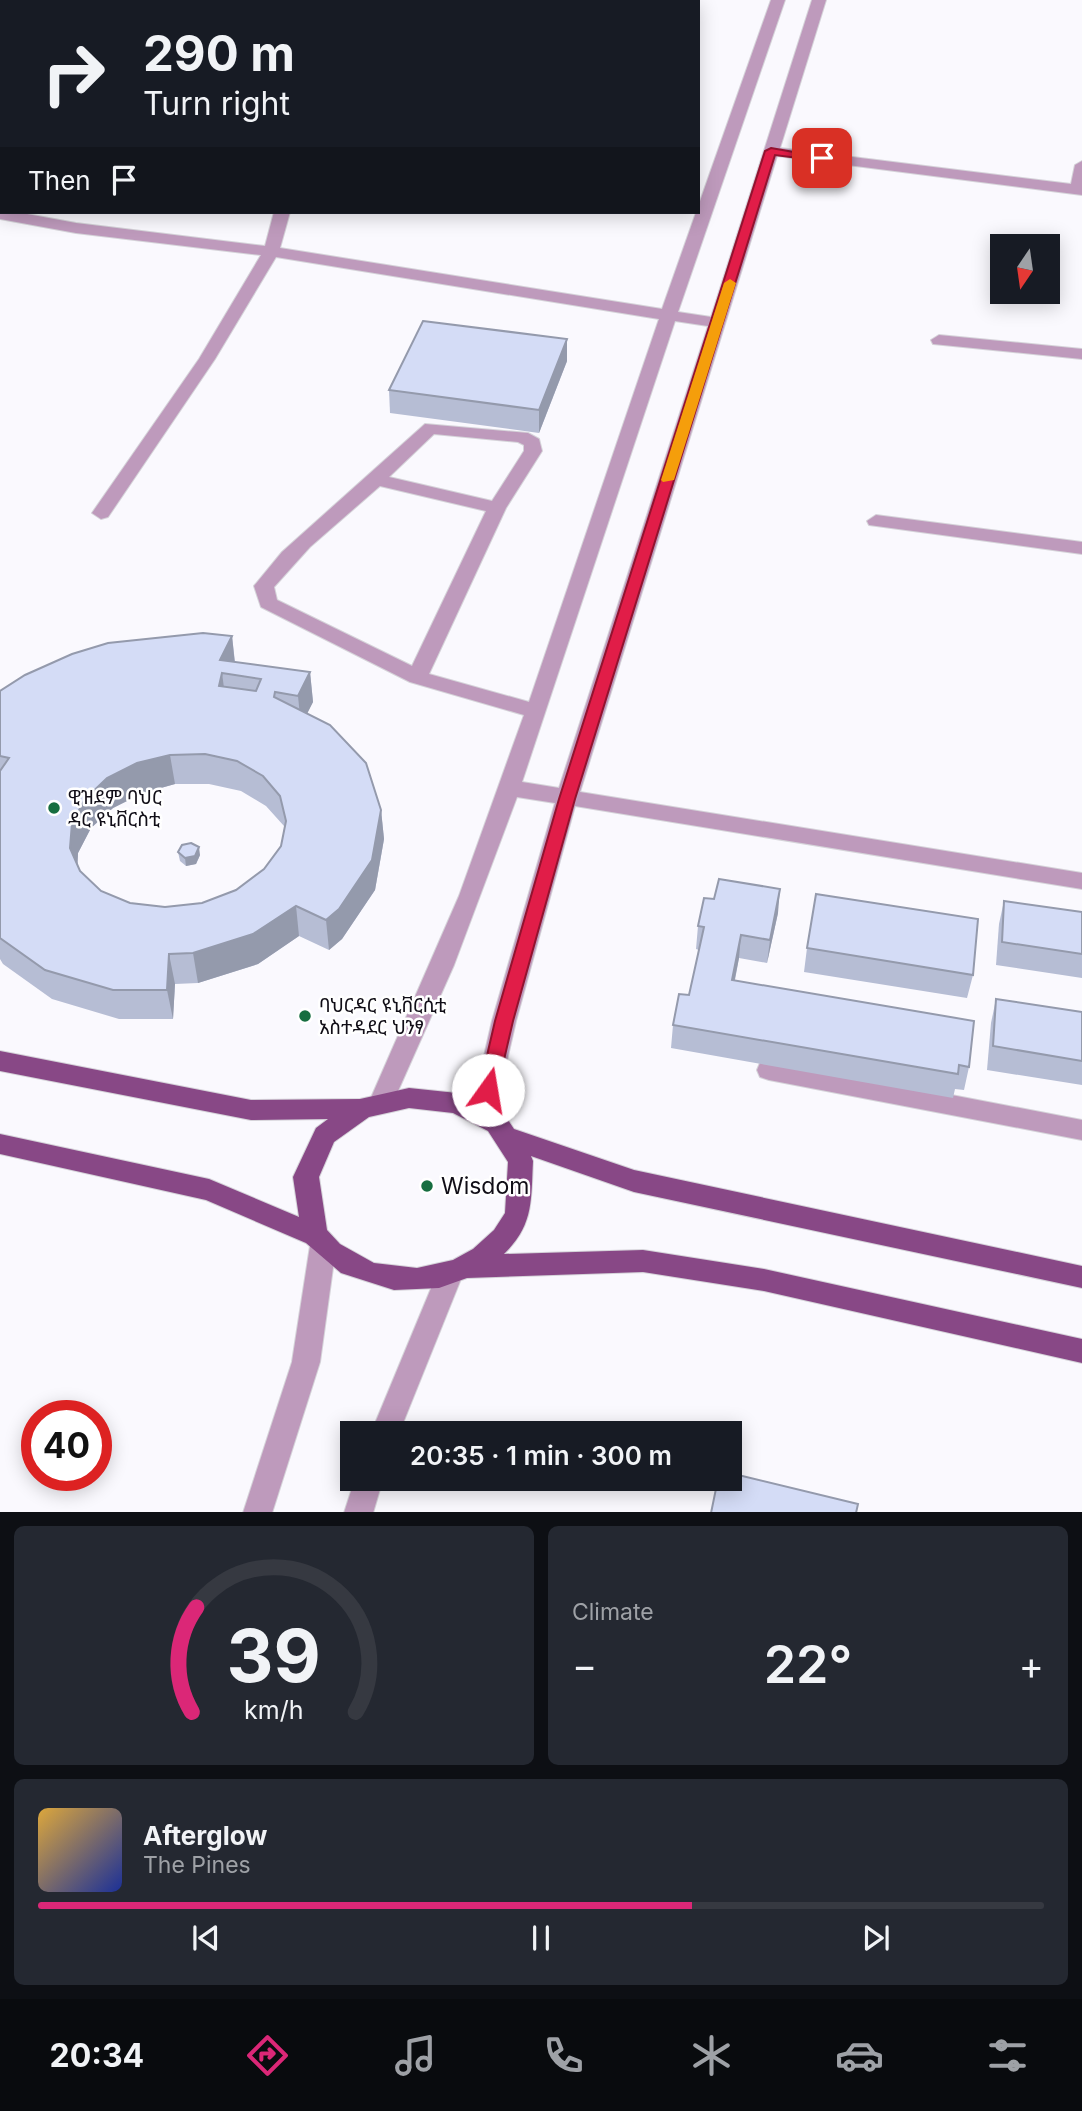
<!DOCTYPE html>
<meta charset="utf-8">
<style>
body{margin:0;font-family:Inter,"Noto Sans Ethiopic",sans-serif;background:#242831;color:#f1f3f6;height:100vh;display:flex;flex-direction:column;font-size:26px;white-space:nowrap}
*{box-sizing:border-box;margin:0}
p{font-size:23px;color:#9ea1a6}
.icon{flex:none;width:38px;height:38px;fill:none;stroke:currentColor;stroke-width:2;stroke-linecap:round;stroke-linejoin:round}
.map{position:relative;height:1512px;overflow:hidden}
.details{display:flex;flex-direction:column;gap:14px;padding:14px;background:#0d0f14;flex:1}
.details>*{flex:none}
.top-card{position:absolute;left:0px;top:0px;width:700px;height:214px;box-shadow:0 4px 18px #0003;background:#171b24;color:#f1f3f6;overflow:hidden}
.needle{width:46px;rotate:193deg}
.tools{position:absolute;left:990px;top:234px;display:grid;gap:14px}
.tools a{display:grid;place-items:center;width:70px;height:70px;border-radius:0px;background:#171b24;box-shadow:0 4px 18px #0003;font-size:35px}
.speed{position:absolute;left:21px;top:1400px;display:flex;gap:14px;font-size:35px;font-weight:700;text-align:center}
.speed>*{display:grid;place-content:center;width:91px;height:91px;border-radius:50%;background:#171b24;box-shadow:0 4px 18px #0003;line-height:1}
.speed .limit{border:10px solid #d22;background:#fff;color:#111}
.pin{position:absolute;display:grid;place-items:center;width:60px;height:60px;color:#fff;margin:-30px;border-radius:14px;box-shadow:0 4px 10px #0006}
.me{position:absolute;width:77px;margin:-38px;rotate:13deg;stroke-linejoin:round;filter:drop-shadow(0 0 5px #0008)}
.turn{display:flex;align-items:center;gap:24px;height:147px;padding:0 28px;font-size:32px}
.turn .icon{width:91px;height:91px;stroke-width:2.5}
.turn b{display:block;font-size:49px;line-height:60px}
.then{display:flex;align-items:center;height:66px;padding:0 28px;background:#0003;gap:14px;font-size:26px}
.big{font-size:52px;font-weight:600;line-height:1.1}
.details .widget{flex:1;display:flex;flex-direction:column;justify-content:center;gap:10px;min-width:0;padding:0 24px;border-radius:10px;background:#242831}
.details .dial{align-items:center;gap:0}
.dial svg{height:182px;overflow:visible;fill:none;stroke:#363941;stroke-width:7;stroke-linecap:round;text-anchor:middle}
.dial text{fill:#f1f3f6;stroke:none}
.song{display:flex;align-items:center;gap:21px}
.cover{width:84px;height:84px;border-radius:10px;background:linear-gradient(135deg,hsl(40 70% 55%),hsl(230 70% 35%))}
.played{height:7px;border-radius:4px;background:linear-gradient(90deg,#db2777 65%,#363941 65%)}
.keys{display:flex;justify-content:space-around;direction:ltr}
.heat{display:flex;justify-content:space-between;align-items:center;font-size:38px;direction:ltr}
.details .tiles{flex:1;display:grid;gap:14px;grid-template-columns:1fr 1fr}
.widget:last-child{grid-column:span 2}
.trip{position:absolute;left:340px;top:1421px;width:402px;height:70px;border-radius:0px;background:#171b24;box-shadow:0 4px 18px #0003;font-weight:600;line-height:70px;text-align:center}
.tab-bar{display:flex;height:112px;justify-content:space-around;align-items:center;background:#090b0e;color:#9ea1a6}
.tab-bar .icon{width:49px;height:49px}
.tab-bar .current{color:#db2777}
.tab-bar b{font-size:32px;color:#f1f3f6}
.map>svg:first-child{display:block}
.lines{fill:none;stroke-linecap:round;stroke-linejoin:round}
.minor-casing{stroke:#d5d3d9;stroke-width:2}
.major-casing{stroke:#d5d3d9;stroke-width:2}
.minor{fill:#be9abc;fill-rule:evenodd}
.major{fill:#884886;fill-rule:evenodd}
.wall{fill:#b6bdd4;fill-rule:evenodd}
.shaded-wall{fill:#949aac}
.building{fill:#d4dcf6;stroke:#949aac;stroke-width:2;fill-rule:evenodd}
.route{fill:#e11d48;stroke:#92132f;stroke-width:2}
.slow{fill:#f59e0b}
.poi-dot{fill:#166d40;stroke:#fff;stroke-width:2.5}
.labels{text-anchor:middle;dominant-baseline:central;stroke-width:5;stroke-linejoin:round;paint-order:stroke}
.poi-label{font-size:19px;fill:#110e17;stroke:#fff;text-anchor:start}
.near-poi-label{font-size:23px;fill:#110e17;stroke:#fff;text-anchor:start}
</style>
<div class="map">
<svg width="1082" height="1513" viewBox="0 0 1082 1513">
<rect width="100%" height="100%" fill="#faf9fe"/>
<g class="lines">
<defs>
<g id="minor">
<path d="M 180,0 L 194,0 L 179,2 Z"/>
<path d="M 771,0 L 785,0 L 678,312 L 711,317 L 812,0 L 826,0 L 780,148 L 1071,184 L 1075,165 L 1082,161 L 1082,195 L 777,156 L 580,792 L 1082,873 L 1082,889 L 575,806 L 516,1021 L 495,1113 L 492,1120 L 483,1123 L 474,1120 L 471,1113 L 492,1021 L 555,803 L 517,797 L 454,965 L 394,1100 L 391,1107 L 382,1110 L 373,1107 L 370,1100 L 459,896 L 524,715 L 410,682 L 261,607 L 254,586 L 282,552 L 425,424 L 528,433 L 539,439 L 542,451 L 506,508 L 429,674 L 529,702 L 659,319 L 276,257 L 215,359 L 108,517 L 101,519 L 92,513 L 199,359 L 261,255 L 76,233 L 0,219 L 0,209 L 76,223 L 265,246 L 274,212 L 290,212 L 280,248 L 662,309 ZM 675,321 L 708,326 L 559,788 L 522,782 ZM 434,434 L 518,442 L 524,445 L 524,451 L 492,501 L 389,477 ZM 380,486 L 486,511 L 412,666 L 277,600 L 274,587 L 310,547 Z"/>
<path d="M 939,335 L 1082,349 L 1082,359 L 933,344 L 931,340 Z"/>
<path d="M 876,515 L 1082,542 L 1082,554 L 869,525 L 867,521 Z"/>
<path d="M 769,1060 L 1082,1120 L 1082,1140 L 769,1080 L 760,1077 L 757,1070 L 760,1063 Z"/>
<path d="M 323,1235 L 332,1238 L 336,1246 L 320,1362 L 272,1513 L 243,1513 L 292,1362 L 310,1246 L 314,1238 Z"/>
<path d="M 450,1263 L 459,1266 L 463,1274 L 399,1433 L 371,1433 L 437,1274 L 441,1266 Z"/>
<path d="M 355,1479 L 383,1479 L 373,1513 L 344,1513 Z"/>
</g>
<path id="major" d="M 0,1051 L 251,1100 L 360,1099 L 409,1088 L 457,1093 L 506,1117 L 514,1129 L 634,1170 L 1082,1266 L 1082,1288 L 634,1192 L 531,1156 L 533,1161 C 531,1200 534,1225 504,1254 L 643,1250 L 764,1269 L 1082,1339 L 1082,1363 L 764,1291 L 643,1272 L 467,1278 L 439,1288 L 394,1290 L 341,1273 L 306,1243 L 206,1200 L 0,1154 L 0,1134 L 209,1179 L 299,1217 L 293,1177 L 316,1128 L 328,1119 L 251,1120 L 0,1071 ZM 409,1108 L 453,1113 L 488,1131 L 508,1162 L 505,1213 L 494,1230 L 473,1249 L 453,1260 L 417,1268 L 374,1263 L 340,1244 L 327,1230 L 319,1177 L 334,1142 L 369,1117 Z"/>
</defs>
<use href="#minor" class="minor-casing"/>
<use href="#major" class="major-casing"/>
<use href="#minor" class="minor"/>
<use href="#major" class="major"/>
</g>
<g class="wall">
<path d="M 567,361 L 539,433 L 390,413 L 389,390 Z"/>
<path d="M 232,636 L 235,662 L 310,672 L 313,702 L 307,713 L 381,810 L 384,839 L 375,890 L 342,939 L 329,950 L 299,936 L 258,964 L 198,983 L 175,984 L 173,1019 L 119,1019 L 52,999 L 3,964 L 0,959 L 0,691 ZM 175,784 L 209,784 L 241,791 L 266,806 L 284,826 L 284,829 L 281,846 L 264,869 L 236,890 L 202,903 L 165,907 L 130,903 L 101,891 L 80,871 L 77,865 L 78,853 L 91,828 L 113,808 L 143,793 Z"/>
<path d="M 178,852 L 200,855 L 196,864 L 186,866 L 180,861 Z"/>
<path d="M 1004,901 L 1082,912 L 1082,978 L 996,965 L 999,924 Z"/>
<path d="M 778,913 L 767,963 L 739,958 L 735,980 L 969,1067 L 964,1090 L 955,1089 L 953,1098 L 671,1048 L 673,1025 L 689,995 L 699,950 L 696,949 L 698,926 Z"/>
<path d="M 807,948 L 973,975 L 967,998 L 804,972 Z"/>
<path d="M 996,999 L 1082,1012 L 1082,1085 L 987,1070 L 991,1023 Z"/>
</g>
<g class="shaded-wall">
<path d="M 567,339 L 567,361 L 539,433 L 539,410 Z"/>
<path d="M 232,636 L 235,665 L 222,673 L 226,703 L 219,686 L 220,660 Z"/>
<path d="M 310,672 L 313,702 L 301,726 L 298,696 Z"/>
<path d="M 170,755 L 175,784 L 143,793 L 113,808 L 91,828 L 78,853 L 77,878 L 70,848 L 72,823 L 85,799 L 107,778 L 137,763 Z"/>
<path d="M 381,810 L 384,839 L 375,890 L 342,939 L 329,950 L 326,920 Z"/>
<path d="M 199,847 L 200,855 L 196,864 L 186,866 L 185,858 Z"/>
<path d="M 780,889 L 778,913 L 767,963 L 770,940 Z"/>
<path d="M 296,906 L 299,936 L 258,964 L 198,983 L 193,953 Z"/>
<path d="M 741,935 L 739,958 L 730,1003 L 732,980 Z"/>
<path d="M 169,954 L 175,984 L 173,1019 L 167,990 Z"/>
</g>
<g class="building">
<path d="M 423,321 L 567,339 L 539,410 L 389,390 Z"/>
<path d="M 203,633 L 232,636 L 220,660 L 310,672 L 298,696 L 275,692 L 274,697 L 330,725 L 366,763 L 381,810 L 372,860 L 339,909 L 326,920 L 296,906 L 253,934 L 193,953 L 169,954 L 167,990 L 113,990 L 45,970 L 0,938 L 0,771 L 9,758 L 0,756 L 0,691 L 25,675 L 72,654 L 108,643 ZM 222,673 L 261,679 L 256,691 L 219,686 ZM 205,754 L 237,761 L 263,776 L 280,796 L 286,821 L 281,846 L 264,869 L 236,890 L 202,903 L 165,907 L 130,903 L 101,891 L 80,871 L 70,848 L 72,823 L 85,799 L 107,778 L 137,763 L 170,755 Z"/>
<path d="M 191,843 L 199,847 L 195,856 L 185,858 L 178,852 L 182,845 Z"/>
<path d="M 719,879 L 780,889 L 770,940 L 741,935 L 732,980 L 974,1021 L 969,1067 L 959,1065 L 958,1074 L 673,1025 L 679,994 L 689,995 L 704,927 L 698,926 L 704,898 L 714,899 Z"/>
<path d="M 816,894 L 978,919 L 973,975 L 807,948 Z"/>
<path d="M 1004,901 L 1082,912 L 1082,954 L 1002,942 Z"/>
<path d="M 996,999 L 1082,1012 L 1082,1061 L 993,1046 Z"/>
<path d="M 730,1473 L 858,1504 L 856,1513 L 711,1513 L 718,1479 L 730,1479 Z"/>
</g>
<path class="route" d="M 771,148 L 828,158 L 822,161 L 775,155 L 575,799 L 513,1021 L 497,1090 L 488,1098 L 479,1090 L 495,1021 L 559,799 L 765,151 Z"/>
<path class="slow" d="M 730,279 L 736,283 L 674,480 L 663,482 L 661,480 L 724,283 Z"/>
<g class="poi-dot">
<circle cx="54" cy="808" r="7"/>
<circle cx="305" cy="1016" r="7"/>
<circle cx="427" cy="1186" r="7"/>
</g>
<g class="labels">
<g class="poi-label">
<text x="68" y="797">ዊዝደም ባህር<tspan x="68" dy="22">ዳር ዩኒቨርስቲ</tspan></text>
<text x="319" y="1005">ባህርዳር ዩኒቨርሲቲ<tspan x="319" dy="22">አስተዳደር ህንፃ</tspan></text>
</g>
<g class="near-poi-label">
<text x="441" y="1186">Wisdom</text>
</g>
</g>
</svg>
<div class="tools">
<a><svg class="needle" viewBox="-14 -14 28 28"><path d="M0-13l5 13h-10z" fill="#e53935"/><path d="M0 13l5-13h-10z" fill="#9ea1a6"/></svg></a>
</div>
<div class="speed"><div class="limit">40</div></div>
<div class="pin" style="left:822px;top:158px;background:#d93025"><svg class="icon" aria-label="arrive" viewBox="0 0 24 24"><path d="M6 21V4h12l-3 4 3 4H6"/></svg></div>
<svg class="me" style="left:488px;top:1090px" viewBox="-20 -20 40 40"><circle r="19" fill="#fff"/><path d="M0-13L10 11 0 6-10 11z" fill="#e11d48"/></svg>
<div class="trip">20:35 · 1 min · 300 m</div>
<div class="top-card">
<div class="turn"><svg class="icon" aria-label="right" viewBox="0 0 24 24"><path d="M7 20v-9h11M14 6l5 5-5 5"/></svg><div><b>290 m</b>Turn right</div></div>
<div class="then">Then<svg class="icon" aria-label="arrive" viewBox="0 0 24 24"><path d="M6 21V4h12l-3 4 3 4H6"/></svg></div>
</div>
</div>
<section class="details">
<div class="tiles">
<div class="widget dial"><svg viewBox="0 0 100 80">
<path d="M14 69A42 42 0 1 1 86 69"/>
<path d="M14 69A42 42 0 0 1 16 23" stroke="#db2777"/>
<text x="50" y="56" font-size="32" font-weight="700">39</text>
<text x="50" y="72" font-size="11">km/h</text>
</svg></div>
<div class="widget"><p>Climate</p>
<div class="heat"><a>−</a><b class="big">22°</b><a>+</a></div>
</div>
<div class="widget">
<div class="song"><i class="cover"></i><div><b>Afterglow</b><p>The Pines</p></div></div>
<div class="played"></div>
<div class="keys"><svg class="icon" aria-label="previous" viewBox="0 0 24 24"><path d="M18 5L8 12l10 7zM5 5v14"/></svg><svg class="icon" aria-label="pause" viewBox="0 0 24 24"><path d="M8 5v14M16 5v14"/></svg><svg class="icon" aria-label="next" viewBox="0 0 24 24"><path d="M6 5l10 7-10 7zM19 5v14"/></svg></div>
</div>
</div>
</section>
<nav class="tab-bar">
<b>20:34</b>
<svg class="icon current" aria-label="directions" viewBox="0 0 24 24"><path d="M12 3l9 9-9 9-9-9zM9 14v-3h6M13 9l2 2-2 2"/></svg>
<svg class="icon" aria-label="music" viewBox="0 0 24 24"><path d="M9 18V5l10-2v13"/><circle cx="6" cy="18" r="3"/><circle cx="16" cy="16" r="3"/></svg>
<svg class="icon" aria-label="phone" viewBox="0 0 24 24"><path d="M5 4h4l2 5-3 2q2 4 5 5l2-3 5 2v4C11 20 4 13 5 4z"/></svg>
<svg class="icon" aria-label="climate" viewBox="0 0 24 24"><path d="M12 3v18M4 7l16 10M4 17L20 7"/></svg>
<svg class="icon" aria-label="car" viewBox="0 0 24 24"><path d="M5 17H2v-5l4-1 3-4h7l3 4 3 1v5h-3M9 17h6M6 11h13"/><circle cx="7" cy="17" r="2"/><circle cx="17" cy="17" r="2"/></svg>
<svg class="icon" aria-label="filters" viewBox="0 0 24 24"><path d="M4 7h16M4 17h16"/><circle cx="9" cy="7" r="2"/><circle cx="15" cy="17" r="2"/></svg>
</nav>
